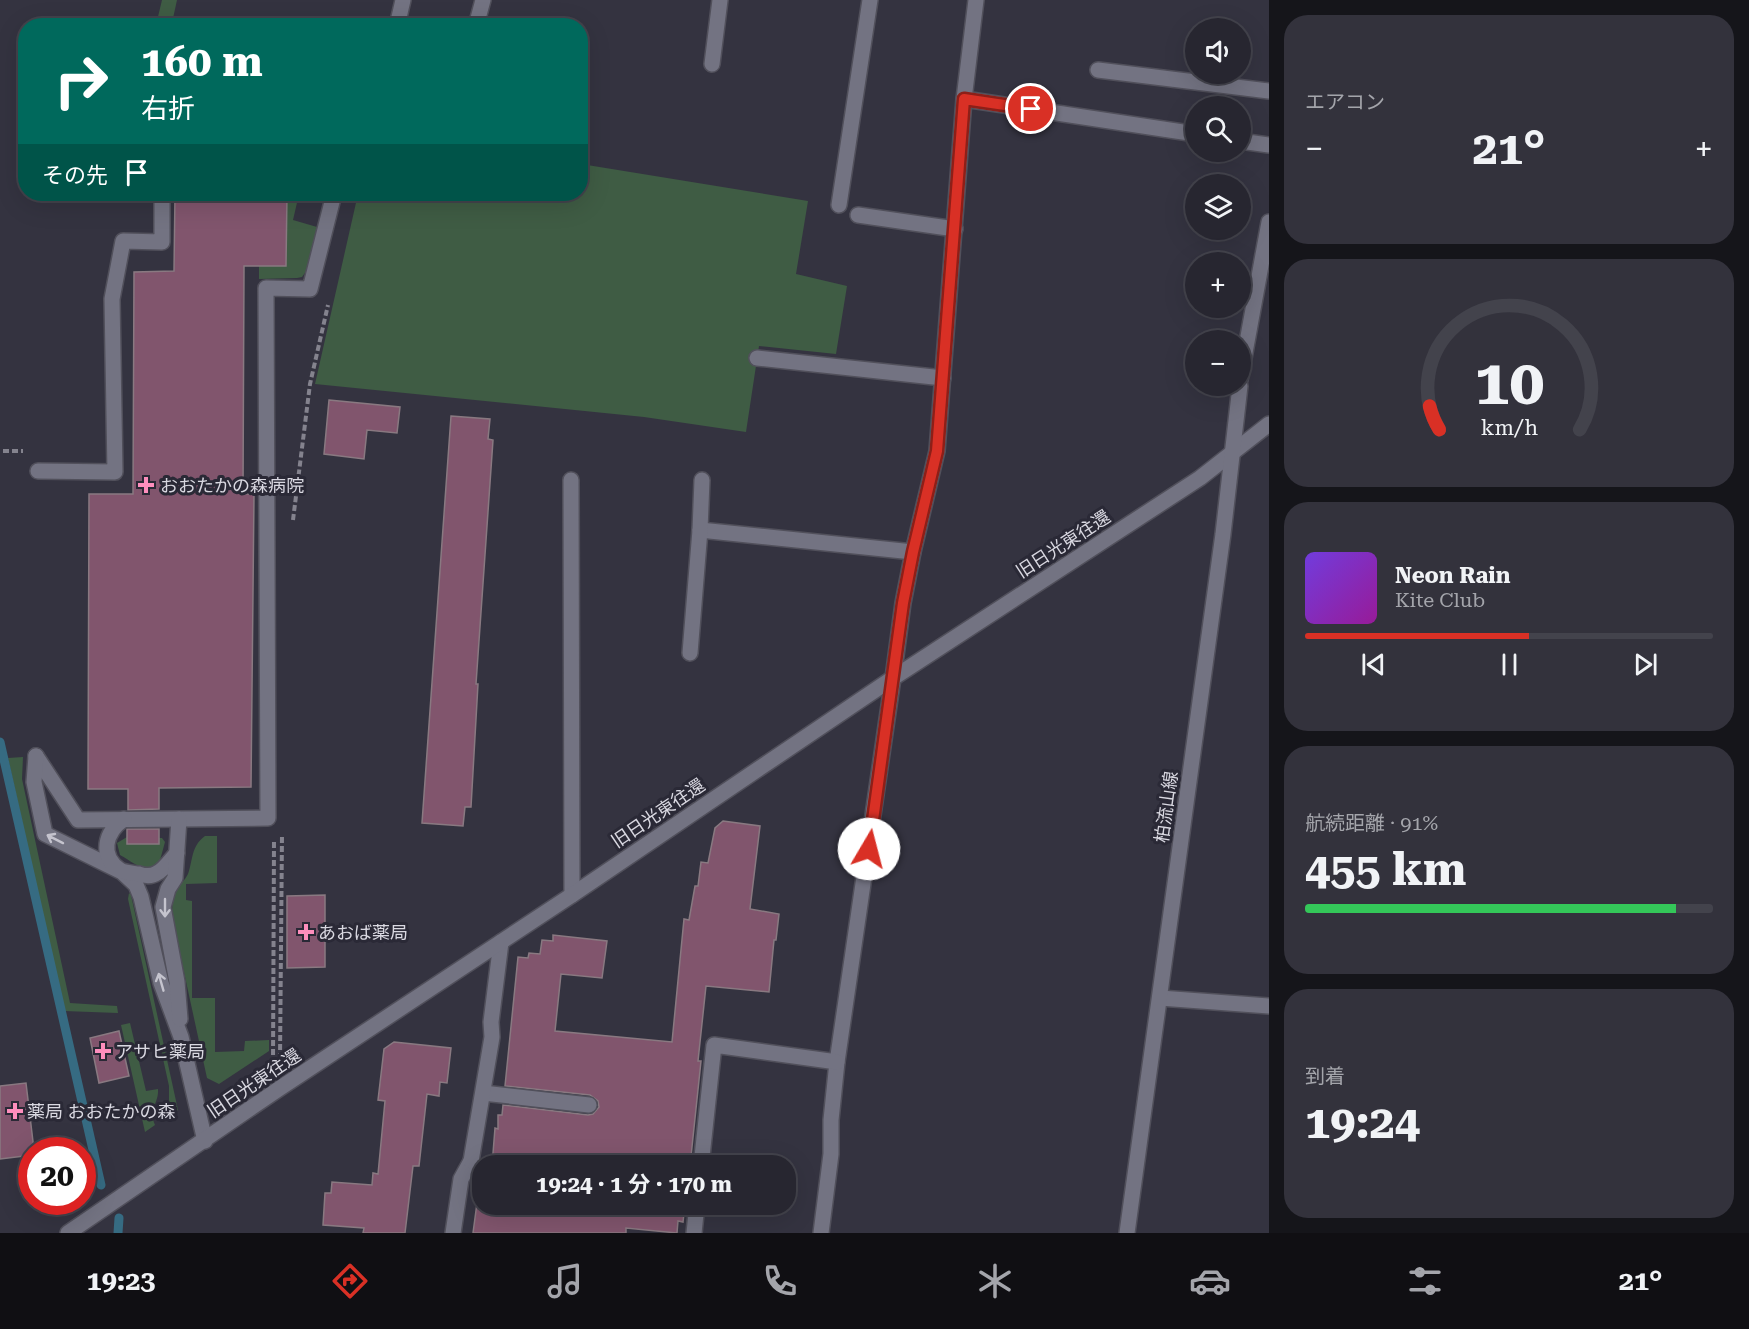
<!DOCTYPE html>
<html lang="ja">
<meta charset="utf-8">
<style>
body{margin:0;font-family:"Roboto Serif","Noto Sans JP",serif;background:#33323c;color:#f1f3f6;height:100vh;display:flex;flex-direction:column;font-size:22px;white-space:nowrap}
*{box-sizing:border-box;margin:0}
p{font-size:20px;color:#a4a5ab}
.icon{flex:none;width:33px;height:33px;fill:none;stroke:currentColor;stroke-width:2;stroke-linecap:round;stroke-linejoin:round}
.map{position:relative;flex:1;overflow:hidden}
.details{display:flex;flex-direction:column;gap:15px;padding:15px;background:#15151a;width:480px}
.details>*{flex:none}
.top-card{position:absolute;left:18px;top:18px;width:570px;height:183px;border-radius:24px;box-shadow:0 6px 24px #0002,0 0 0 2px #43434c;background:#00695c;color:#fff;overflow:hidden}
.controls{position:absolute;left:1185px;top:18px;display:grid;gap:12px}
.controls a{display:grid;place-items:center;width:66px;height:66px;border-radius:50%;background:#272630;box-shadow:0 6px 24px #0002,0 0 0 2px #43434c;font-size:30px}
.speed{position:absolute;left:18px;top:1137px;display:flex;gap:12px;font-size:30px;font-weight:700;text-align:center}
.speed>*{display:grid;place-content:center;width:78px;height:78px;border-radius:50%;background:#272630;box-shadow:0 6px 24px #0002,0 0 0 2px #43434c;line-height:1}
.speed .limit{border:9px solid #d22;background:#fff;color:#111}
.pin{position:absolute;display:grid;place-items:center;width:51px;height:51px;color:#fff;margin:-26px;border:3px solid #fff;border-radius:50%;box-shadow:0 2px 6px #0007}
.me{position:absolute;width:66px;margin:-33px;rotate:8deg;stroke-linejoin:round;filter:drop-shadow(0 0 4px #0008)}
.turn{display:flex;align-items:center;gap:21px;height:126px;padding:0 24px;font-size:27px}
.turn .icon{width:78px;height:78px;stroke-width:2.5}
.turn b{display:block;font-size:42px;line-height:51px}
.then{display:flex;align-items:center;height:57px;padding:0 24px;background:#0003;gap:12px;font-size:22px}
.big{font-size:45px;font-weight:700;line-height:1.1}
.details .card{flex:1;display:flex;flex-direction:column;justify-content:center;gap:9px;min-width:0;padding:0 21px;border-radius:24px;background:#33323c}
.details .dial{align-items:center;gap:0}
.dial svg{height:156px;overflow:visible;fill:none;stroke:#43434c;stroke-width:7;stroke-linecap:round;text-anchor:middle}
.dial text{fill:#f1f3f6;stroke:none}
.song{display:flex;align-items:center;gap:18px}
.cover{width:72px;height:72px;border-radius:9px;background:linear-gradient(135deg,hsl(260 70% 55%),hsl(300 70% 35%))}
.played{height:6px;border-radius:3px;background:linear-gradient(90deg,#d93025 55%,#43434c 55%)}
.keys{display:flex;justify-content:space-around;direction:ltr}
.heat{display:flex;justify-content:space-between;align-items:center;font-size:33px;direction:ltr}
.charge{height:9px;border-radius:4px;background:linear-gradient(90deg,#34c759 91%,#43434c 0)}
.trip{position:absolute;left:472px;top:1155px;width:324px;height:60px;border-radius:24px;background:#272630;box-shadow:0 6px 24px #0002,0 0 0 2px #43434c;font-weight:700;line-height:60px;text-align:center}
.tabs{display:flex;height:96px;justify-content:space-around;align-items:center;background:#100f13;color:#a4a5ab}
.tabs .icon{width:42px;height:42px}
.tabs .selected{color:#d93025}
.tabs b{font-size:27px;color:#f1f3f6}
main{display:flex;flex:1;min-height:0}
.map>svg:first-child{display:block}
.green{fill:#3f5c44}
.lines{fill:none;stroke-linecap:round;stroke-linejoin:round}
.stream{stroke:#366b82;stroke-width:9}
.building{fill:#81556d;stroke:#897981;stroke-width:1.5}
.lane-casing{stroke:#51505b;stroke-width:18}
.street-casing{stroke:#51505b;stroke-width:18}
.secondary-casing{stroke:#51505b;stroke-width:18}
.path{stroke:#84838e;stroke-width:4;stroke-dasharray:6 3;stroke-linecap:butt}
.lane{stroke:#737382;stroke-width:15}
.street{stroke:#737382;stroke-width:15}
.secondary{stroke:#737382;stroke-width:15}
.oneway{stroke:#c5c4ce}
.route-casing{stroke:#8d1f18;stroke-width:15}
.route{stroke:#d93025;stroke-width:10}
.poi-dot{fill:#fe8ebd;stroke:#2a2936;stroke-width:2}
.labels{text-anchor:middle;dominant-baseline:central;stroke-width:6;stroke-linejoin:round;paint-order:stroke}
.poi-label{font-size:18px;fill:#d9d8e1;stroke:#2a2936;text-anchor:start}
.street-label{font-size:18px;fill:#d9d8e1;stroke:#2a2936}
</style>
<main>
<div class="map">
<svg width="1269" height="1233" viewBox="0 0 1269 1233">
<rect width="100%" height="100%" fill="#343340"/>
<g class="green">
<path d="M 162,0 L 177,0 L 172,23 L 178,25 L 156,25 Z"/>
<path d="M 581,164 L 808,201 L 796,274 L 847,286 L 836,354 L 759,346 L 746,432 L 644,417 L 315,384 L 358,194 L 580,194 Z"/>
<path d="M 287,194 L 299,194 L 293,220 L 317,227 L 307,270 L 302,277 L 297,278 L 259,279 L 259,266 L 286,266 Z"/>
<path d="M 23,757 L 22,779 L 70,1003 L 117,1006 L 118,1013 L 64,1011 L 8,758 Z"/>
<path d="M 205,836 L 217,836 L 217,883 L 186,884 L 186,900 L 192,901 L 192,998 L 215,998 L 215,1052 L 244,1051 L 245,1041 L 269,1040 L 269,1051 L 219,1084 L 207,1078 L 172,917 C 172,908 172,898 177,890 C 180,884 185,880 188,874 C 193,860 191,846 205,836 Z"/>
<path d="M 127,837 L 162,838 L 165,842 L 159,864 C 141,872 136,864 120,855 L 117,843 Z"/>
<path d="M 129,893 L 131,895 L 178,1110 L 166,1118 L 164,1114 L 169,1101 L 169,1086 L 128,899 Z"/>
<path d="M 130,1023 L 146,1091 L 158,1089 C 159,1104 148,1108 155,1125 L 145,1132 L 121,1025 Z"/>
</g>
<g class="lines">
<g class="stream">
<path d="M 0,742 L 101,1185"/>
<path d="M 118,1233 L 119,1218"/>
</g>
</g>
<g class="building">
<path d="M 175,194 L 287,194 L 286,266 L 244,266 L 243,494 L 254,494 L 251,787 L 159,788 L 159,809 L 128,810 L 128,789 L 88,789 L 89,494 L 133,494 L 134,272 L 174,271 Z"/>
<path d="M 329,400 L 400,407 L 397,433 L 367,430 L 364,459 L 324,454 Z"/>
<path d="M 451,416 L 490,419 L 488,439 L 493,440 L 476,684 L 478,684 L 471,807 L 465,807 L 463,826 L 422,823 Z"/>
<path d="M 723,821 L 760,826 L 750,909 L 779,914 L 776,940 L 774,940 L 769,992 L 706,986 L 698,1061 L 701,1061 L 690,1166 L 492,1166 L 495,1128 L 498,1129 L 498,1115 L 502,1115 L 503,1105 L 588,1115 L 593,1114 L 599,1107 L 598,1101 L 590,1095 L 505,1086 L 518,957 L 528,958 L 529,953 L 540,954 L 542,940 L 553,941 L 553,935 L 607,941 L 602,978 L 561,974 L 555,1031 L 672,1042 L 684,919 L 689,920 L 695,886 L 698,886 L 701,862 L 708,863 L 715,828 Z"/>
<rect x="127" y="829" width="32" height="15"/>
<path d="M 325,895 L 325,967 L 287,968 L 287,896 Z"/>
<path d="M 119,1031 L 129,1076 L 99,1083 L 90,1038 Z"/>
<path d="M 394,1042 L 451,1048 L 447,1083 L 440,1082 L 439,1096 L 427,1094 L 419,1166 L 413,1166 L 405,1233 L 363,1233 L 364,1228 L 323,1225 L 325,1193 L 331,1193 L 332,1182 L 372,1185 L 373,1173 L 378,1174 L 385,1101 L 378,1100 L 384,1049 Z"/>
<path d="M 26,1083 L 34,1150 L 32,1150 L 32,1155 L 0,1159 L 0,1086 Z"/>
<path d="M 477,1203 L 490,1205 L 685,1204 L 683,1222 L 678,1221 L 677,1233 L 626,1228 L 626,1233 L 473,1233 Z"/>
</g>
<g class="lines">
<defs>
<g id="lane">
<path d="M 397,26 L 403,0"/>
<path d="M 1098,70 L 1269,91"/>
<path d="M 964,99 L 1196,134"/>
<path d="M 1240,141 L 1269,145"/>
<path d="M 858,215 L 955,229"/>
<path d="M 38,471 L 115,472 L 112,299 L 123,241 L 162,242 L 162,194"/>
<path d="M 36,756 L 78,820 L 268,818 L 266,288 L 310,289 L 334,194"/>
<path d="M 36,756 L 34,782 L 45,834 L 122,872 L 136,885 L 141,897 L 161,983 L 181,1037 L 205,1141"/>
<path d="M 124,819 C 105,832 99,856 120,870 C 125,873 133,873 139,874 C 145,876 151,877 157,873 C 165,869 171,859 177,853"/>
<path d="M 179,819 L 175,878 L 168,889 L 163,907 L 177,982 L 180,1019"/>
<path d="M 453,1233 L 461,1179 L 471,1161"/>
<path d="M 821,1233 L 831,1154 L 831,1120 L 837,1062 L 893,678"/>
</g>
<g id="street">
<path d="M 476,26 L 483,0"/>
<path d="M 712,64 L 720,0"/>
<path d="M 839,205 L 870,0"/>
<path d="M 757,358 L 943,378"/>
<path d="M 571,480 L 572,895"/>
<path d="M 700,530 L 913,552"/>
<path d="M 690,653 L 700,530 L 702,480"/>
<path d="M 893,678 L 903,603 L 913,552 L 937,451 L 964,99 L 976,0"/>
<path d="M 1160,998 L 1269,1006"/>
<path d="M 483,1093 L 589,1105"/>
<path d="M 471,1161 L 492,1037 L 491,1022 L 501,942"/>
<path d="M 701,1166 L 714,1045 L 837,1062"/>
<path d="M 694,1233 L 697,1204"/>
</g>
<g id="secondary">
<path d="M 1240,380 L 1269,222"/>
<path d="M 68,1233 L 280,1088 L 572,895 L 893,678 L 1200,478 L 1269,424"/>
<path d="M 1127,1233 L 1223,534 L 1240,386"/>
</g>
</defs>
<use href="#lane" class="lane-casing"/>
<use href="#street" class="street-casing"/>
<use href="#secondary" class="secondary-casing"/>
<g class="path">
<path d="M 3,451 L 23,451"/>
<path d="M 293,520 L 310,384 L 328,305"/>
<path d="M 280,1059 L 282,835"/>
<path d="M 273,1064 L 274,840"/>
</g>
<use href="#lane" class="lane"/>
<use href="#street" class="street"/>
<use href="#secondary" class="secondary"/>
</g>
<defs><path id="oneway-shaft" d="M-6 0H5M1.5-3L5.5 0L1.5 3" fill="none" stroke-width="1.6" stroke-linecap="round" stroke-linejoin="round" transform="scale(1.5)"/></defs>
<g class="oneway">
<use href="#oneway-shaft" transform="translate(55 839) rotate(-153)"/>
<use href="#oneway-shaft" transform="translate(165 908) rotate(90)"/>
<use href="#oneway-shaft" transform="translate(161 982) rotate(-106)"/>
</g>
<g class="lines">
<defs>
<path id="route" d="M 869,849 L 903,603 L 913,552 L 937,451 L 964,99 L 1031,109"/>
</defs>
<use href="#route" class="route-casing"/>
<use href="#route" class="route"/>
</g>
<g class="poi-dot">
<path d="M143 476h6v6h6v6h-6v6h-6v-6h-6v-6h6z"/>
<path d="M303 923h6v6h6v6h-6v6h-6v-6h-6v-6h6z"/>
<path d="M100 1042h6v6h6v6h-6v6h-6v-6h-6v-6h6z"/>
<path d="M12 1102h6v6h6v6h-6v6h-6v-6h-6v-6h6z"/>
</g>
<g class="labels">
<g class="poi-label">
<text x="160" y="485">おおたかの森病院</text>
<text x="318" y="932">あおば薬局</text>
<text x="115" y="1051">アサヒ薬局</text>
<text x="27" y="1111">薬局 おおたかの森</text>
</g>
<g class="street-label">
<text transform="translate(1063 544) rotate(-33)">旧日光東往還</text>
<text transform="translate(1166 807) rotate(-82)">柏流山線</text>
<text transform="translate(658 813) rotate(-34)">旧日光東往還</text>
<text transform="translate(254 1083) rotate(-34)">旧日光東往還</text>
</g>
</g>
</svg>
<div class="controls">
<a><svg class="icon" aria-label="sound" viewBox="0 0 24 24"><path d="M4 9h4l5-4v14l-5-4H4zM17 9q2 3 0 6"/></svg></a>
<a><svg class="icon" aria-label="search" viewBox="0 0 24 24"><circle cx="10" cy="10" r="6"/><path d="M15 15l6 6"/></svg></a>
<a><svg class="icon" aria-label="layers" viewBox="0 0 24 24"><path d="M12 4l9 5-9 5-9-5zM3 14l9 5 9-5"/></svg></a>
<a>+</a>
<a>−</a>
</div>
<div class="speed"><div class="limit">20</div></div>
<div class="pin" style="left:1031px;top:109px;background:#d93025"><svg class="icon" aria-label="arrive" viewBox="0 0 24 24"><path d="M6 21V4h12l-3 4 3 4H6"/></svg></div>
<svg class="me" style="left:869px;top:849px" viewBox="-20 -20 40 40"><circle r="19" fill="#fff"/><path d="M0-13L10 11 0 6-10 11z" fill="#d93025"/></svg>
<div class="trip">19:24 · 1 分 · 170 m</div>
<div class="top-card">
<div class="turn"><svg class="icon" aria-label="right" viewBox="0 0 24 24"><path d="M7 20v-9h11M14 6l5 5-5 5"/></svg><div><b>160 m</b>右折</div></div>
<div class="then">その先<svg class="icon" aria-label="arrive" viewBox="0 0 24 24"><path d="M6 21V4h12l-3 4 3 4H6"/></svg></div>
</div>
</div>
<section class="details">
<div class="card"><p>エアコン</p>
<div class="heat"><a>−</a><b class="big">21°</b><a>+</a></div>
</div>
<div class="card dial"><svg viewBox="0 0 100 80">
<path d="M14 69A42 42 0 1 1 86 69"/>
<path d="M14 69A42 42 0 0 1 9 57" stroke="#d93025"/>
<text x="50" y="56" font-size="32" font-weight="700">10</text>
<text x="50" y="72" font-size="11">km/h</text>
</svg></div>
<div class="card">
<div class="song"><i class="cover"></i><div><b>Neon Rain</b><p>Kite Club</p></div></div>
<div class="played"></div>
<div class="keys"><svg class="icon" aria-label="previous" viewBox="0 0 24 24"><path d="M18 5L8 12l10 7zM5 5v14"/></svg><svg class="icon" aria-label="pause" viewBox="0 0 24 24"><path d="M8 5v14M16 5v14"/></svg><svg class="icon" aria-label="next" viewBox="0 0 24 24"><path d="M6 5l10 7-10 7zM19 5v14"/></svg></div>
</div>
<div class="card"><p>航続距離 · 91%</p><b class="big">455 km</b><div class="charge"></div></div>
<div class="card"><p>到着</p><b class="big">19:24</b></div>
</section>
</main>
<nav class="tabs">
<b>19:23</b>
<svg class="icon selected" aria-label="directions" viewBox="0 0 24 24"><path d="M12 3l9 9-9 9-9-9zM9 14v-3h6M13 9l2 2-2 2"/></svg>
<svg class="icon" aria-label="music" viewBox="0 0 24 24"><path d="M9 18V5l10-2v13"/><circle cx="6" cy="18" r="3"/><circle cx="16" cy="16" r="3"/></svg>
<svg class="icon" aria-label="phone" viewBox="0 0 24 24"><path d="M5 4h4l2 5-3 2q2 4 5 5l2-3 5 2v4C11 20 4 13 5 4z"/></svg>
<svg class="icon" aria-label="climate" viewBox="0 0 24 24"><path d="M12 3v18M4 7l16 10M4 17L20 7"/></svg>
<svg class="icon" aria-label="car" viewBox="0 0 24 24"><path d="M5 17H2v-5l4-1 3-4h7l3 4 3 1v5h-3M9 17h6M6 11h13"/><circle cx="7" cy="17" r="2"/><circle cx="17" cy="17" r="2"/></svg>
<svg class="icon" aria-label="filters" viewBox="0 0 24 24"><path d="M4 7h16M4 17h16"/><circle cx="9" cy="7" r="2"/><circle cx="15" cy="17" r="2"/></svg>
<b>21°</b>
</nav>
